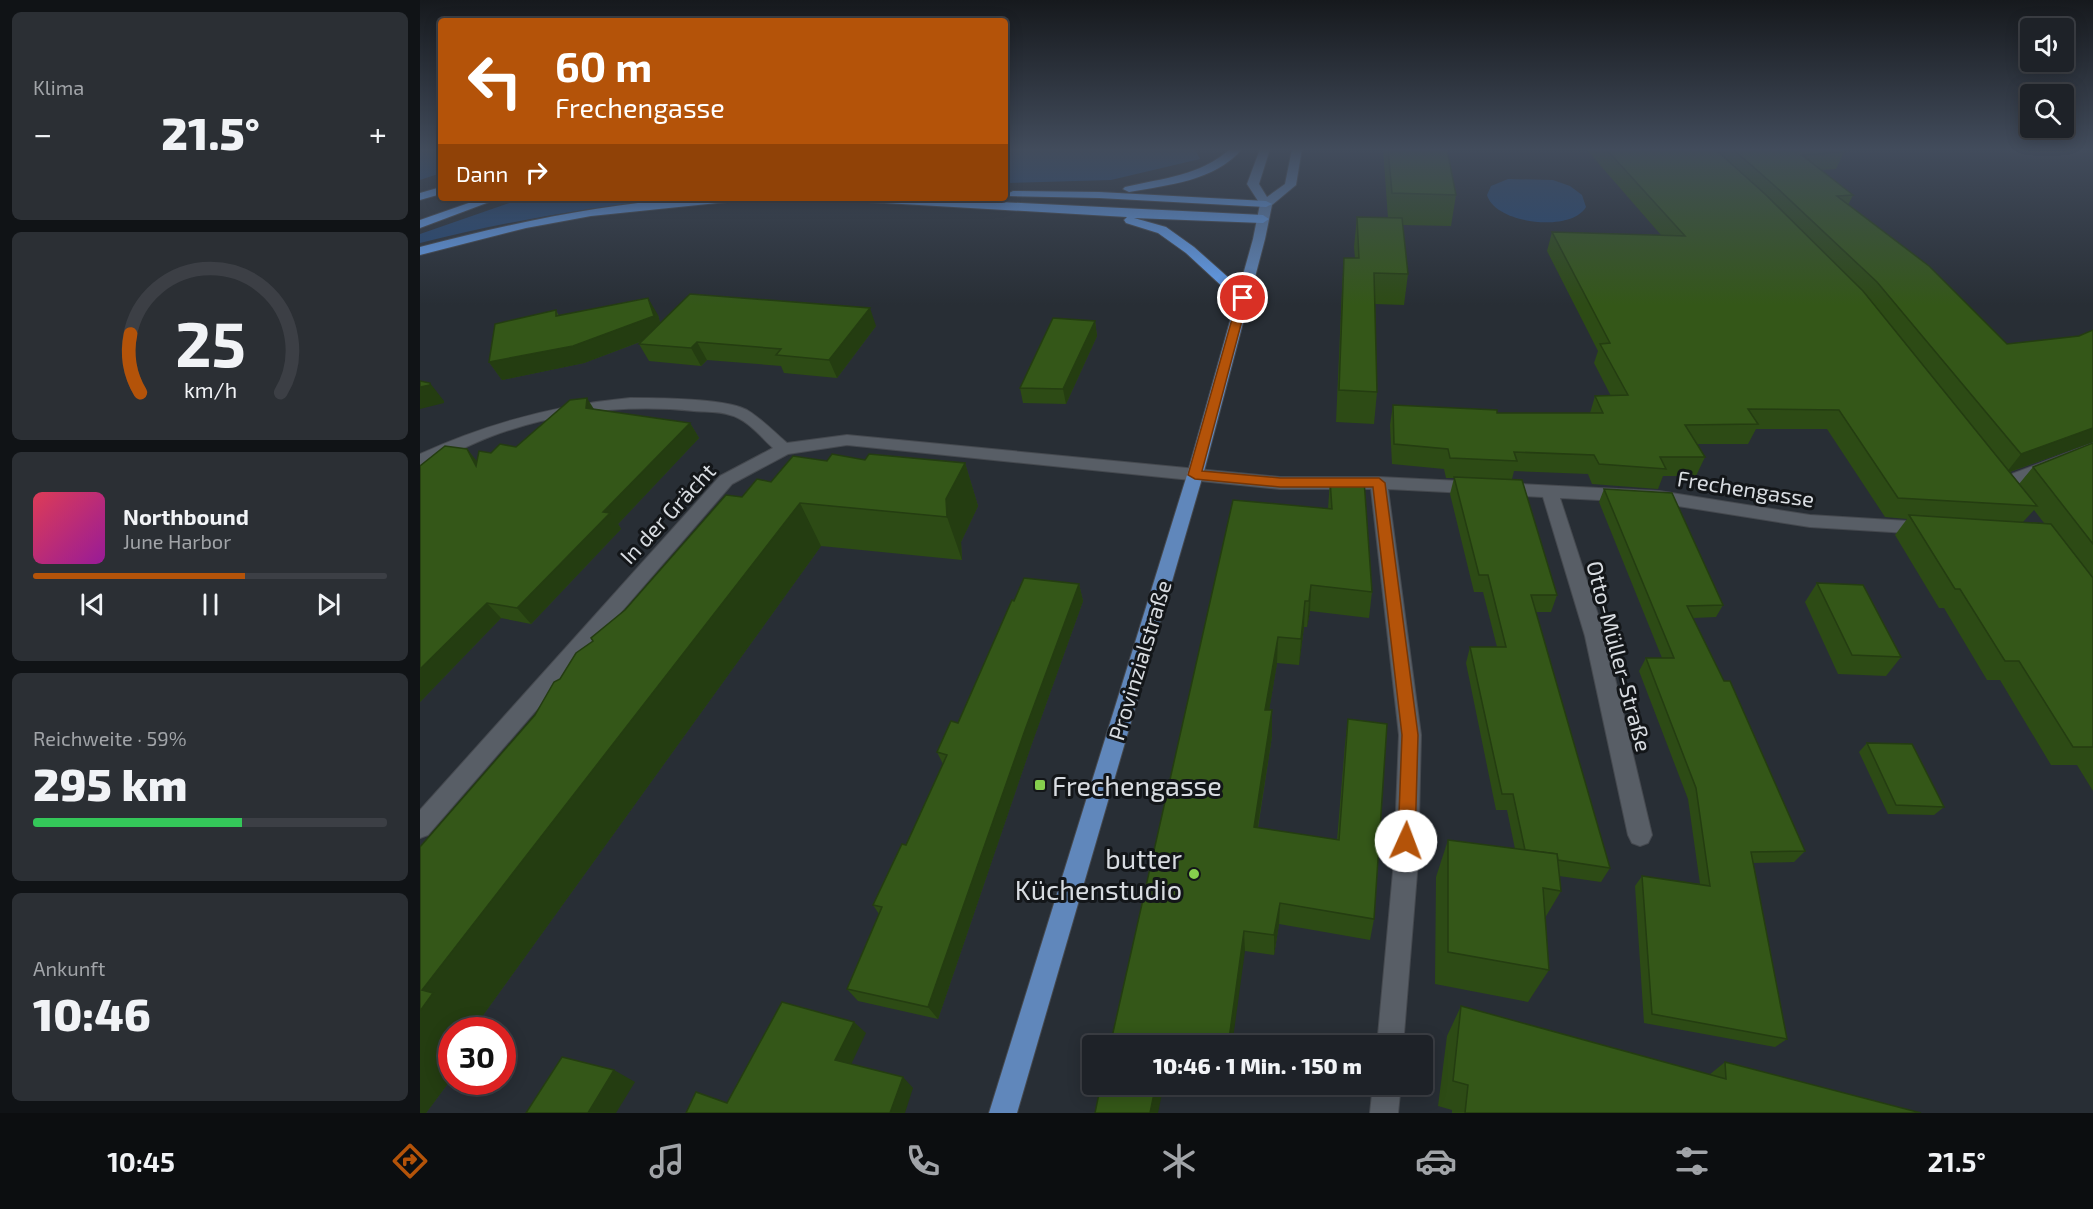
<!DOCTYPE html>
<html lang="de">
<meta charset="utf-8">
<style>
body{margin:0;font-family:"Exo 2",sans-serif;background:#2b2f34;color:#f1f3f6;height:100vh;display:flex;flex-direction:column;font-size:22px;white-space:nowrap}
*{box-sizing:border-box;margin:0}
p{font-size:20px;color:#a1a4a8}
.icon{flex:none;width:33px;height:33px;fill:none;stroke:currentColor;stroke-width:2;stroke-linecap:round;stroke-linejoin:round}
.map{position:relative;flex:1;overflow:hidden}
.panel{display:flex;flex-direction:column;gap:12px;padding:12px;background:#101316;width:420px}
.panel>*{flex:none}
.hud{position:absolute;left:18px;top:18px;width:570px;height:183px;border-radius:6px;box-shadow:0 3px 15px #0003,0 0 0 2px #3c3f45;background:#b45309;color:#fff;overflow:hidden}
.tools{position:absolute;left:1600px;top:18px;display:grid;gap:12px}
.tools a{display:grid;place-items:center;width:54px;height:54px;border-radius:6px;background:#1e2228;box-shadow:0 3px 15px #0003,0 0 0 2px #3c3f45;font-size:30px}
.speed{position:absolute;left:18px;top:1017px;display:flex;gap:12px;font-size:30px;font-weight:700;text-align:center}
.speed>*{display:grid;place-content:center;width:78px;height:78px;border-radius:50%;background:#1e2228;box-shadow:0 3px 15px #0003,0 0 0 2px #3c3f45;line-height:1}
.speed .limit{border:9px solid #d22;background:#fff;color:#111}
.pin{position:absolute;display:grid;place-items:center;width:51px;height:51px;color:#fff;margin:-26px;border:3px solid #fff;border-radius:50%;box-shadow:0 2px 6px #0007}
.me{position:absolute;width:66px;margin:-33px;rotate:2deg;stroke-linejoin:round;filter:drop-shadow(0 0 4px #0008)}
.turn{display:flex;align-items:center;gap:21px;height:126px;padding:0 18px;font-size:27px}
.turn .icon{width:78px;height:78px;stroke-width:2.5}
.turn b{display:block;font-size:42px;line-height:51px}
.then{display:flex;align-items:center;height:57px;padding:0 18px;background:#0003;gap:12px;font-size:22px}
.big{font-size:45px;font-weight:800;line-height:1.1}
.panel .card{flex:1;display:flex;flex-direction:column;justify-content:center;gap:9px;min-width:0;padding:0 21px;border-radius:9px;background:#2b2f34}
.panel .dial{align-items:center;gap:0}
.dial svg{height:156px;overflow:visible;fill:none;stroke:#3c3f45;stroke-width:7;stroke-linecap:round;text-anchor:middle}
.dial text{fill:#f1f3f6;stroke:none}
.song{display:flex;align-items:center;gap:18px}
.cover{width:72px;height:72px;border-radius:9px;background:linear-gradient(135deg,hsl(350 70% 55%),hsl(300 70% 35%))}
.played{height:6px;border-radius:3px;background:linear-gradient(90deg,#b45309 60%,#3c3f45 60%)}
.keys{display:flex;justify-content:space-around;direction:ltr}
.heat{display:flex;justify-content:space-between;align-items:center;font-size:33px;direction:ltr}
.charge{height:9px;border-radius:4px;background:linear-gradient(90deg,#34c759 59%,#3c3f45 0)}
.trip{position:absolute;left:662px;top:1035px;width:351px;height:60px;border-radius:6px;background:#1e2228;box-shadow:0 3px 15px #0003,0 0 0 2px #3c3f45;font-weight:800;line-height:60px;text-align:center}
.tab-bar{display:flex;height:96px;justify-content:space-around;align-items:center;background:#0c0e10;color:#a1a4a8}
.tab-bar .icon{width:42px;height:42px}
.tab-bar .on{color:#b45309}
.tab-bar b{font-size:27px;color:#f1f3f6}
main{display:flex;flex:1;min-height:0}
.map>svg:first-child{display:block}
.green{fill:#234878}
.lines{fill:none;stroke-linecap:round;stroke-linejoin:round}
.minor-casing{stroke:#45494f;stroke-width:2}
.major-casing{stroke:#45494f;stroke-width:2}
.highway-casing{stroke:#45494f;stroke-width:2}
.minor{fill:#585e66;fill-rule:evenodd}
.major{fill:#6087bb;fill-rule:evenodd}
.highway{fill:#65a2f3;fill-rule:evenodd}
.wall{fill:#2d4b15;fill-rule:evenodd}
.shaded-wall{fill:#243d11}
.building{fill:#345718;stroke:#243d11;stroke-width:1.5}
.route{fill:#b45309;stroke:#753606;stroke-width:1.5}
.poi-dot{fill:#85cf4d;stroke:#131619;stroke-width:2}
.labels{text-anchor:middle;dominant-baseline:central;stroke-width:6;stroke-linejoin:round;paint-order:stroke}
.street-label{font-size:22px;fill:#d8dce1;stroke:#131619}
.near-poi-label{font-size:27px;fill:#d8dce1;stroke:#131619;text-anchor:start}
</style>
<main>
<section class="panel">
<div class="card"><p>Klima</p>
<div class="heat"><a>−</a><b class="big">21.5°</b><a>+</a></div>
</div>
<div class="card dial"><svg viewBox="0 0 100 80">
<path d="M14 69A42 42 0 1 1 86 69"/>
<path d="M14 69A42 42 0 0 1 9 39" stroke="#b45309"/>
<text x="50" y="56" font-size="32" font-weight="700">25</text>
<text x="50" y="72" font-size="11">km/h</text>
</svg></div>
<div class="card">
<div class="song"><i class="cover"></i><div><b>Northbound</b><p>June Harbor</p></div></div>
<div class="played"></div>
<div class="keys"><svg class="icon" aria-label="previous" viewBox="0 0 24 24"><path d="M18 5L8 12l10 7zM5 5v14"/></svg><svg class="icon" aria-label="pause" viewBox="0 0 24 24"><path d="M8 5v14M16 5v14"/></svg><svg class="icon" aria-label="next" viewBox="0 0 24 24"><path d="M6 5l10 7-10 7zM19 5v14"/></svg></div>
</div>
<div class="card"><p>Reichweite · 59%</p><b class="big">295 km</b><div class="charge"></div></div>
<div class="card"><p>Ankunft</p><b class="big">10:46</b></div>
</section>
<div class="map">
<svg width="1673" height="1113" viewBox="0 0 1673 1113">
<rect width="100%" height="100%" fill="#282e35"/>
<g class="green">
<path d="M 0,149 L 21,149 L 21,173 L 0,180 Z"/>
<path d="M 585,149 L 775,149 L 780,159 L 691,180 L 585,183 Z"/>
<path d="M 1088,179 L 1133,180 L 1150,186 L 1162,195 L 1166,207 C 1151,233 1075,224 1067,195 L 1071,186 Z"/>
<path d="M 104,198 L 255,198 C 169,207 84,222 0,243 L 0,234 Z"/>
</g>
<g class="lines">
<defs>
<g id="minor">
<path d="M 210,398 C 237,398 305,398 327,410 C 342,419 354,432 367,443 L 427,435 L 860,477 L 959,477 L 1239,491 L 1390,515 L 1504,522 L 1510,524 L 1513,528 L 1510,532 L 1504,534 L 1390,527 L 1239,503 L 1140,498 L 1185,636 L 1232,835 L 1228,843 L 1220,846 L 1212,843 L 1208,835 L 1165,636 L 1123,497 L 968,489 L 1001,735 L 998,861 L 983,1046 L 957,1046 L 974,861 L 979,735 L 951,489 L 860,489 L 427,445 L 368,454 L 312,484 L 8,835 L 0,838 L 0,810 L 300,476 L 353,448 C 341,437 327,419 310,415 C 299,411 285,412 274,411 C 205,404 137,412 72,436 C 48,445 24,459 0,465 L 0,454 C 68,423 136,405 210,398 Z"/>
<path d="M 1673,443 L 1673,454 L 1588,488 L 1576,488 L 1574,484 L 1576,480 Z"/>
<path d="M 953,1084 L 981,1084 L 978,1113 L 950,1113 Z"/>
</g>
<path id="major" d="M 840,149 L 850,149 L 839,184 L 847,197 L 865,184 L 872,149 L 882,149 L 876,185 L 852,205 L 845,239 L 783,475 L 597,1113 L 569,1113 L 767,475 L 833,239 L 840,204 L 827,184 Z"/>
<g id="highway">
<path d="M 810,149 L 822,149 C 795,181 748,185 709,192 L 703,189 L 705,187 C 743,178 780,176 810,149 Z"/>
<path d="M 21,187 L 21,194 L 0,200 L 0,193 Z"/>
<path d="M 593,191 L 679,192 L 846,201 L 852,204 L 846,207 L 679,198 L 589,196 L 587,194 Z"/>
<path d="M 63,198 L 80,198 L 0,228 L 0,220 Z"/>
<path d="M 267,198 L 323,198 L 317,201 L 171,216 L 106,228 L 0,255 L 0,247 C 88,224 176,205 267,198 Z"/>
<path d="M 424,198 L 499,198 L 843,215 L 849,219 L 843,223 L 714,218 L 746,227 L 774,247 L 828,295 L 830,298 L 823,302 L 818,301 L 766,253 L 738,233 L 706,223 L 704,220 L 707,217 L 430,201 Z"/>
</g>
</defs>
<use href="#minor" class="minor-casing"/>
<use href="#major" class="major-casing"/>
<use href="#highway" class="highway-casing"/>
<use href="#minor" class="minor"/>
<use href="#major" class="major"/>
<use href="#highway" class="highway"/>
</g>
<g class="wall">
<path d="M 963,149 L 1027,149 L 1036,195 L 1031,226 L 982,225 L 988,274 L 984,305 L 955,304 L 957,392 L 954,424 L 916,422 L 922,289 L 924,258 L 935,258 L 934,247 L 937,217 L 968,218 Z"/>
<path d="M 1166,149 L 1419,149 L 1424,152 L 1416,169 L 1401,170 L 1433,195 L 1428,205 L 1673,442 L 1590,472 L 1599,484 L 1613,467 L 1673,443 L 1673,791 L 1657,765 L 1631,765 L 1580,680 L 1567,680 L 1524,608 L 1519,608 L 1475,535 L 1487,519 L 1465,517 L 1407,429 L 1336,429 L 1328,444 L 1277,444 L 1285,457 L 1276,476 L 1243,476 L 1238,489 L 1172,484 L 1168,474 L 1094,471 L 1092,479 L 1137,595 L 1131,612 L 1116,612 L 1190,868 L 1181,882 L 1139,876 L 1141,891 L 1125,918 L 1129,970 L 1108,1002 L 1015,984 L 1016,877 L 1028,840 L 1095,849 L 1087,810 L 1076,810 L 1046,663 L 1050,647 L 1077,647 L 1063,592 L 1054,592 L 1030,494 L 1034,478 L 1026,478 L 1024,469 L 972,464 L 970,425 L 973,405 L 1077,413 L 1170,413 L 1175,396 L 1191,396 L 1174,363 L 1178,351 L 1127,251 L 1132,232 L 1241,235 ZM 1614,510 L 1624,523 L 1603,522 Z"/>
<path d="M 136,310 L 139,316 L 238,315 L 240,323 L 456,326 L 417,378 L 364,373 L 361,366 L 287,360 L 281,366 L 229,361 L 219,344 L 220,342 L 164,363 L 82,380 L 69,362 Z"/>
<path d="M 675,321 L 677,336 L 646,404 L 603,403 L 600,388 Z"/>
<path d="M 174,409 L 270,423 L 279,438 L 198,524 L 201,529 L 111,624 L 81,618 L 0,702 L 0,466 L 47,449 L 57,462 L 71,453 L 96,447 Z"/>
<path d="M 445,460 L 545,463 L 558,506 L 541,542 L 542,560 L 401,546 L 61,1018 L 70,1023 L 32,1030 L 32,1078 L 6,1113 L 0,1113 L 115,715 L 140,679 L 173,641 L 322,497 L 351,482 Z"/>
<path d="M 910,480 L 952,592 L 949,618 L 890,611 L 887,627 L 884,627 L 879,665 L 857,663 L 849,710 L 852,736 L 838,828 L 917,840 L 925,744 L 928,719 L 954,919 L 950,940 L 859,924 L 854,955 L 825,951 L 690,1046 L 908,509 Z"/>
<path d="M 1184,489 L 1303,605 L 1296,617 L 1273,618 L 1385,851 L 1374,862 L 1333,863 L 1367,1039 L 1355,1047 L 1224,1023 L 1215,886 L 1222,876 L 1280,884 L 1268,799 L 1219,671 L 1226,658 L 1242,658 L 1179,502 Z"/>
<path d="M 1397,583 L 1481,657 L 1466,676 L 1418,674 L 1385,602 Z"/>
<path d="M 659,584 L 663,601 L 611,746 L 518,1019 L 438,1001 L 427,989 L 459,914 L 453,905 L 486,845 L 523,764 L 517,752 L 538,723 L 594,601 Z"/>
<path d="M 1447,743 L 1524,807 L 1514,815 L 1468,814 L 1439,752 Z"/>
<path d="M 1041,1006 L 1289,1075 L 1305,1062 L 1501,1113 L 1032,1113 L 1032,1110 L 1018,1106 L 1027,1036 Z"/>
</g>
<g class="shaded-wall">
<path d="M 228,298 L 238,315 L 243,333 L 164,363 L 82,380 L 69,362 Z"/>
<path d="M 450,308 L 456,326 L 417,378 L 409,360 Z"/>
<path d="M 675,321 L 677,336 L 646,404 L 643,389 Z"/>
<path d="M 277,342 L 287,360 L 281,366 L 271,348 Z"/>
<path d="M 10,383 L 24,401 L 24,403 L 0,409 L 0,387 Z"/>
<path d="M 167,398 L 177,414 L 166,408 Z"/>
<path d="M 270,423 L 279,438 L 198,524 L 201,529 L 111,624 L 97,608 L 183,512 Z"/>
<path d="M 1673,428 L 1673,442 L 1586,473 L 1601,454 Z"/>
<path d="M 47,449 L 60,465 L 56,466 Z"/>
<path d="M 545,463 L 558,506 L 541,542 L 542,560 L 527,517 L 526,499 Z"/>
<path d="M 380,503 L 401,546 L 61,1018 L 70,1023 L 65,1030 L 32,1030 L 32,1078 L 6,1113 L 0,1113 L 0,1011 L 2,990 Z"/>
<path d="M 659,584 L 663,601 L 611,746 L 518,1019 L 508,1007 L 605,730 Z"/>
<path d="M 891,585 L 890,611 L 887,627 L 889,601 Z"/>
<path d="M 885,601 L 884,627 L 879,665 L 881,639 Z"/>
<path d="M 67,603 L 81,618 L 0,702 L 0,669 Z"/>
<path d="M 858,637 L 857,663 L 845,735 L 845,710 Z"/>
<path d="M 852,710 L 852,736 L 834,850 L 834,827 Z"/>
<path d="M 860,903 L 859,924 L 854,955 L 854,935 Z"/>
<path d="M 824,931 L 825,951 L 812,1046 L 808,1046 Z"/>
<path d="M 434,1022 L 446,1033 L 428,1071 L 415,1060 Z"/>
<path d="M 194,1070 L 215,1082 L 196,1113 L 168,1113 Z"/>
<path d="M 483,1077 L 493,1088 L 485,1113 L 470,1113 Z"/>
<path d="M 736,1084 L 744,1084 L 738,1113 L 730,1113 Z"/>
</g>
<g class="building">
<path d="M 968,149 L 1027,149 L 1036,195 L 972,193 Z"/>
<path d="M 1186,149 L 1295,149 L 1345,194 L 1443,291 L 1617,506 L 1478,498 L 1419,410 L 1328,409 L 1338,424 L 1265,425 L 1285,457 L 1240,457 L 1246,469 L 1179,464 L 1174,455 L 1094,452 L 1097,461 L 1030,458 L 1028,449 L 974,444 L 973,405 L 1077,410 L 1077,413 L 1183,413 L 1175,396 L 1208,395 L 1180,344 L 1190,343 L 1132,232 L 1265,236 Z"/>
<path d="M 1313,149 L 1419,149 L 1424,152 L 1382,155 L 1433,195 L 1417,196 L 1509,266 L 1587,344 L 1659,336 L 1673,330 L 1673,428 L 1601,454 L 1457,282 L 1356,187 Z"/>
<path d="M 937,217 L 982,218 L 988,274 L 954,273 L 957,392 L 919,390 L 924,258 L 939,258 Z"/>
<path d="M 270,294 L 450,308 L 409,360 L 356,355 L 361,349 L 277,342 L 271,348 L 219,344 Z"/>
<path d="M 228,298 L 234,316 L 153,346 L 69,362 L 75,324 L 136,310 L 136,316 Z"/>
<path d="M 633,318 L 675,321 L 643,389 L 600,388 Z"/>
<path d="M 0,381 L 10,383 L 10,385 L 0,387 Z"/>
<path d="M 167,398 L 166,408 L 270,423 L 183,512 L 190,513 L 97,608 L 67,603 L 0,669 L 0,466 L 25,446 L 47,449 L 56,466 L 59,451 L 71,453 L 80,444 L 96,447 L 150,400 Z"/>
<path d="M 1673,443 L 1673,544 L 1613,467 Z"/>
<path d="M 412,454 L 445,460 L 449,454 L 545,463 L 526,499 L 527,517 L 380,503 L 2,990 L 13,993 L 0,1011 L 0,847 L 115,715 L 134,682 L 140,679 L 156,653 L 173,641 L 171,638 L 205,610 L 306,495 L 322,497 L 337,479 L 351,482 L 373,456 L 407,461 Z"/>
<path d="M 1034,477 L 1102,480 L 1137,595 L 1111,595 L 1190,868 L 1138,860 L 1137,854 L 1105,850 L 1093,794 L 1082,794 L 1050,647 L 1086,647 L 1068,575 L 1059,575 Z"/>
<path d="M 910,480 L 944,480 L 952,592 L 891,585 L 889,601 L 885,601 L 881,639 L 858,637 L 845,710 L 852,710 L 834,827 L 919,840 L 928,719 L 967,724 L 954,919 L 860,903 L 854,935 L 824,931 L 808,1046 L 690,1046 L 813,500 L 912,509 Z"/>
<path d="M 1184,489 L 1252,493 L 1303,605 L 1267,606 L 1304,681 L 1310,681 L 1385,851 L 1331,852 L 1367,1039 L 1232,1014 L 1222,876 L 1290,886 L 1276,788 L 1226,658 L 1254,658 Z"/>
<path d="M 1489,515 L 1631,524 L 1673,578 L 1673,747 L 1653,747 L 1599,661 L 1585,661 L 1540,589 L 1535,589 Z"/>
<path d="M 604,578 L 659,584 L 605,730 L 508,1007 L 427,989 L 462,907 L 453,905 L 482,844 L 486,845 L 527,755 L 517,752 L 531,721 L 538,723 L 592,600 L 594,601 Z"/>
<path d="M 1397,583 L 1443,585 L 1481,657 L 1432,655 Z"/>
<path d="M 1447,743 L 1492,744 L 1524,807 L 1476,805 Z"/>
<path d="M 1028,840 L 1137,854 L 1141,891 L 1123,888 L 1129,970 L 1028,952 Z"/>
<path d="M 362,1002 L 434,1022 L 415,1060 L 483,1077 L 470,1113 L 266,1113 L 276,1092 L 307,1103 Z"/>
<path d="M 1041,1006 L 1306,1079 L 1305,1062 L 1501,1113 L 1045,1113 L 1048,1085 L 1033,1081 Z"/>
<path d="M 142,1057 L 194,1070 L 168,1113 L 106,1113 Z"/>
<path d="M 681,1084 L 736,1084 L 730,1113 L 675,1113 Z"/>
</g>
<linearGradient id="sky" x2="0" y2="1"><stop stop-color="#16191d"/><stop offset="0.49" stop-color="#424c5c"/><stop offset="1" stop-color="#424c5c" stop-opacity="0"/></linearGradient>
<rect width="1673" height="305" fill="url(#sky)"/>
<path class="route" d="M 823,295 L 828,298 L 782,471 L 860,478 L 959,478 L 965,483 L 998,735 L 995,841 L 993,847 L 986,849 L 980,847 L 978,841 L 982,735 L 953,487 L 860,487 L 775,479 L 768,475 L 818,298 Z"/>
<g class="poi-dot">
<rect x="614" y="779" width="12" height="12" rx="3"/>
<circle cx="774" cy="874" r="6"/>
</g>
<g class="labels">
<g class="street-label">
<text transform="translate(1326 488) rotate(9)">Frechengasse</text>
<text transform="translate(247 513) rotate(-47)">In der Grächt</text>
<text transform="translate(1200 656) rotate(75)">Otto-Müller-Straße</text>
<text transform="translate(719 660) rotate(-73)">Provinzialstraße</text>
</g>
<g class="near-poi-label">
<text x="632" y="785">Frechengasse</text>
<text x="762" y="858" text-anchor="end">butter<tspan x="762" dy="31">Küchenstudio</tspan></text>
</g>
</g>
</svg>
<div class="tools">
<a><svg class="icon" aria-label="sound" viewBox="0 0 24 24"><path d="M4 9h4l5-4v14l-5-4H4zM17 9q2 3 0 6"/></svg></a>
<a><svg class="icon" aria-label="search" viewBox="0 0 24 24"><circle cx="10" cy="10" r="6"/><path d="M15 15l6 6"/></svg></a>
</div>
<div class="speed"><div class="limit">30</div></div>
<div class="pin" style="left:823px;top:298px;background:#d93025"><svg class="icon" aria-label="arrive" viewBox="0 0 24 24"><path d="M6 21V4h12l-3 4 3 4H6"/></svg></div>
<svg class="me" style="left:986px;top:841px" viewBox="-20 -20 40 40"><circle r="19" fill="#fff"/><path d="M0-13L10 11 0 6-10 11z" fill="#b45309"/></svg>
<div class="trip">10:46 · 1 Min. · 150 m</div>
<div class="hud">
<div class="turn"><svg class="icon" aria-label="left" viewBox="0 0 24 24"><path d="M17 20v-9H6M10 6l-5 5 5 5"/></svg><div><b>60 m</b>Frechengasse</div></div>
<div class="then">Dann<svg class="icon" aria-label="right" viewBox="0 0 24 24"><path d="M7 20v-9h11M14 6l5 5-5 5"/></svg></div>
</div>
</div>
</main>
<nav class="tab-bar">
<b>10:45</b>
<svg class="icon on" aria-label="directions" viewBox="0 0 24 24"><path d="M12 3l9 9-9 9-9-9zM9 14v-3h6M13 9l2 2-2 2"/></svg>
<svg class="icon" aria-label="music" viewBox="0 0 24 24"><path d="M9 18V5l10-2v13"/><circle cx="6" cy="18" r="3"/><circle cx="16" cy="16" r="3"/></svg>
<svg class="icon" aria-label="phone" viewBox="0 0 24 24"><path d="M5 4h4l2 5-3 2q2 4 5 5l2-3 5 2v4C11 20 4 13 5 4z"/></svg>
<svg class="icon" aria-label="climate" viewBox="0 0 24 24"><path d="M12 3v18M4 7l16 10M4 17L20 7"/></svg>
<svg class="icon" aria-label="car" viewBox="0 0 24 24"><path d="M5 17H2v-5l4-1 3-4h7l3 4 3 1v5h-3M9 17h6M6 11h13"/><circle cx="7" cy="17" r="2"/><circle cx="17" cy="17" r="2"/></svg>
<svg class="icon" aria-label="filters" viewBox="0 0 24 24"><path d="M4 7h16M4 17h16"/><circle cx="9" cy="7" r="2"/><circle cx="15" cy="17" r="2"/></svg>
<b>21.5°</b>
</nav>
